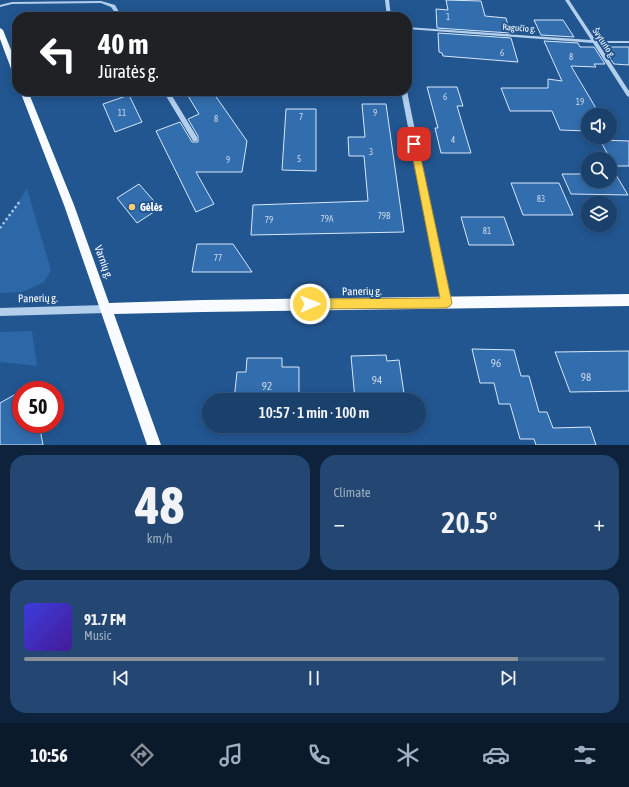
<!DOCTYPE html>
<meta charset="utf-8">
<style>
body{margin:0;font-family:"Asap Condensed",sans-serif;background:#234772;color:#f1f3f6;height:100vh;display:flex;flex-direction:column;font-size:15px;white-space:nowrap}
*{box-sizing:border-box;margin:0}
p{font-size:13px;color:#9fafc2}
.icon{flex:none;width:22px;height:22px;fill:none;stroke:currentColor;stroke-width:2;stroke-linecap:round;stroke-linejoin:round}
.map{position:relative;height:445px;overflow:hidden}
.drawer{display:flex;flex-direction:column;gap:10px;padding:10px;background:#0e233b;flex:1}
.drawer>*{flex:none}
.guide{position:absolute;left:12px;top:12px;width:400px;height:84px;border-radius:16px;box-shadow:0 2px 10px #0003,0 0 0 1px #38597f;background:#202124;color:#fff;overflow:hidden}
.fabs{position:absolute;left:581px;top:108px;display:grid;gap:8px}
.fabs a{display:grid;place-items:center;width:36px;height:36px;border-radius:50%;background:#1a406c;box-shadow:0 2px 10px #0003,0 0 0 1px #38597f;font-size:20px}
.speed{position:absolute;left:12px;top:381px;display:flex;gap:8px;font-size:20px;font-weight:700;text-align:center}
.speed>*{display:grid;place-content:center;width:52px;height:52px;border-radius:50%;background:#1a406c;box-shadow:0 2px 10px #0003,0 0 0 1px #38597f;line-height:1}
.speed .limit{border:6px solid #d22;background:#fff;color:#111}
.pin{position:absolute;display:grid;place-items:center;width:34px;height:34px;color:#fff;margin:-17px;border-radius:8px;box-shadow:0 2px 6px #0006}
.me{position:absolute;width:44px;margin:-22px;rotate:89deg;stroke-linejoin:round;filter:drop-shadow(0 0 3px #0008)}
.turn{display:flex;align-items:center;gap:14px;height:84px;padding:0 20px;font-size:18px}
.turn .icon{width:52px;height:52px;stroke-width:2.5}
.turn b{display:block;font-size:28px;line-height:34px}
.big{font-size:30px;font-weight:600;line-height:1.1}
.drawer .widget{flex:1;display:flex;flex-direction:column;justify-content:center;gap:6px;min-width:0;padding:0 14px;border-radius:16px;background:#234772}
.drawer .dial{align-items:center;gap:0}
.dial b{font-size:52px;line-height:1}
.song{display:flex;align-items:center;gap:12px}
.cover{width:48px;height:48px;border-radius:6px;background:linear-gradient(135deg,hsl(240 70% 55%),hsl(260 70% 35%))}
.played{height:4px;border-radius:2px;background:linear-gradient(90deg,#8c9099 85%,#38597f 85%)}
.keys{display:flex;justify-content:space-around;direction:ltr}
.heat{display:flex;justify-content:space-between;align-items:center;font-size:22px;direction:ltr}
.drawer .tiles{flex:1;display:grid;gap:10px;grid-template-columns:1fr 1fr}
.widget:last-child{grid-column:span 2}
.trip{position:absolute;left:202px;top:393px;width:224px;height:40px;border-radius:20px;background:#1a406c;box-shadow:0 2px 10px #0003,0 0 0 1px #38597f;font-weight:600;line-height:40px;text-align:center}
.tabs{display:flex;height:64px;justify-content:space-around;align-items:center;background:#0a1a2b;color:#9fafc2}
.tabs .icon{width:28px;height:28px}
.tabs .active{color:#8c9099}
.tabs b{font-size:18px;color:#f1f3f6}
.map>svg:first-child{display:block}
.green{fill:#2c68a8}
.building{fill:#326dad;stroke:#d8e8f9}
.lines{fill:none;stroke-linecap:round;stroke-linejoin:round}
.path{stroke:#b3cfec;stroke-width:2.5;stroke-dasharray:2 3;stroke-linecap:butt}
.minor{fill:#b3cfec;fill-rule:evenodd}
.major{fill:#f8fbff;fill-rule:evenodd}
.route{fill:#ffd54a;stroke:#a68a30}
.poi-dot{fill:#f8cd75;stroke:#225690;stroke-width:1.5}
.labels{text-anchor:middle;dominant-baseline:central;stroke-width:4;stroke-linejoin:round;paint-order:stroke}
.number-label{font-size:9px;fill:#ccdaea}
.far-street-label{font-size:9px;fill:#fff;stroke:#225690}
.poi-label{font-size:11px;font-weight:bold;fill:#fff;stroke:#225690;text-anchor:start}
.street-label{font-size:11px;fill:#fff;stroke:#225690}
.near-number-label{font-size:11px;fill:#ccdaea}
</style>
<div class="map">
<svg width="629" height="445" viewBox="0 0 629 445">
<rect width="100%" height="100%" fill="#225690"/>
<g class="green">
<path d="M 27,189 L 51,270 L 44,282 L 22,292 L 0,293 L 0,228 Z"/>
<path d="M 32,331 L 37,366 L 0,362 L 0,332 Z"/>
</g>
<g class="building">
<path d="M 446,0 L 481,1 L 485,16 L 506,18 L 510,33 L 437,28 L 436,9 L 448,10 Z"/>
<path d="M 534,20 L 563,20 L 574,37 L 541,35 Z"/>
<path d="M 438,33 L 511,38 L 518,62 L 443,56 L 442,53 L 439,52 Z"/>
<path d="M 544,41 L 578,43 L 580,47 L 594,47 L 605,64 L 594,64 L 596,67 L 571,66 L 600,115 L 588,115 L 588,131 L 560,130 L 552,111 L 510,111 L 501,88 L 548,88 L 548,79 L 562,81 Z"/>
<path d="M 602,47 L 629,47 L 629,65 L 614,64 Z"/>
<path d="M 427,87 L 457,87 L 463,106 L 457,106 L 471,153 L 441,153 L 435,128 L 438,128 Z"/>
<path d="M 185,91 L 212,91 L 247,141 L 242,172 L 196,172 L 214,204 L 196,212 L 156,131 L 180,122 L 192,142 L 198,142 L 198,136 L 188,119 L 199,114 Z"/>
<path d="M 129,95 L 142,122 L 115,132 L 103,104 Z"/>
<path d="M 362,104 L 386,104 L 404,232 L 251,235 L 253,205 L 368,201 L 364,156 L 349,156 L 348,137 L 365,137 Z"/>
<path d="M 286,109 L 316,109 L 316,171 L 282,170 Z"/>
<path d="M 600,140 L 629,141 L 629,166 L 614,166 Z"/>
<path d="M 562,174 L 588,174 L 588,181 L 610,181 L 610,175 L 616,175 L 628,195 L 571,194 Z"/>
<path d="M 511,183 L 559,183 L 573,215 L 523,215 Z"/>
<path d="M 139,184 L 160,208 L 137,223 L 117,198 Z"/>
<path d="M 461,217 L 504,217 L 514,245 L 469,245 Z"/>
<path d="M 197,244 L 233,244 L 252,272 L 192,272 Z"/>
<path d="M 472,349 L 514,350 L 521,376 L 529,376 L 539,412 L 547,412 L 553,428 L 590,427 L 596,445 L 536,445 L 534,439 L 520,439 L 510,404 L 499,404 L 494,383 L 480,383 Z"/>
<path d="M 629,351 L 629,391 L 570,392 L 555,352 Z"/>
<path d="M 386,355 L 387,361 L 399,360 L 405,400 L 355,400 L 351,356 Z"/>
<path d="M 247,358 L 282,358 L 282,367 L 299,367 L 299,400 L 234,400 L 237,372 L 246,372 Z"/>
<path d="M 21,391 L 21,424 L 39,424 L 43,445 L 0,445 L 0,403 Z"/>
</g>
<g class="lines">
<path class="path" d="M 0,228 L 20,201"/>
<g class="minor">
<path d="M 385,0 L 389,0 L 391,17 L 387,17 Z"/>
<path d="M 565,0 L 569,0 L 596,41 L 629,41 L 629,43 L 598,43 L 629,91 L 629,97 L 627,96 L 593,43 L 407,29 L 407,27 L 591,40 Z"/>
<path d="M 101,1 L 115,5 L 122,17 L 118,17 L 111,7 L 101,3 L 12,4 L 0,7 L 0,5 L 12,2 Z"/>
<path d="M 163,91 L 169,91 L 197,137 L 197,141 L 193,141 Z"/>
<path d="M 401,91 L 407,91 L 450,303 L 449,306 L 446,307 L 443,306 L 442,303 Z"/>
<path d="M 106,305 L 109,306 L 110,309 L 109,312 L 106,313 L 0,316 L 0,308 Z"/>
</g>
<g class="major">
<path d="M 0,28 L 3,30 L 17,65 L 17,76 L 13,74 L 0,39 Z"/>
<path d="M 20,91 L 28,91 L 74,205 L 109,303 L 203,300 L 629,294 L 629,306 L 203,312 L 114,314 L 161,445 L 147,445 L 64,205 Z"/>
</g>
</g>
<path class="route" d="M 414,141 L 418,144 L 452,303 L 450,306 L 446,308 L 310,309 L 306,308 L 304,304 L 306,301 L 310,299 L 440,298 L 410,144 Z"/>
<circle class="poi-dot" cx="132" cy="207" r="4"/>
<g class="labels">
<g class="number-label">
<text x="448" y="17">1</text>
<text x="502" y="53">6</text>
<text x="571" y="57">8</text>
<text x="445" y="97">6</text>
<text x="580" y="102">19</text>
<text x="122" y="113">11</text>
<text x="375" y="113">9</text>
<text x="301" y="117">7</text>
<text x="216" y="119">8</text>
<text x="453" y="140">4</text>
<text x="371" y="152">3</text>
<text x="299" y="159">5</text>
<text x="228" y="160">9</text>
<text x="541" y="199">83</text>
<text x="384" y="216">79B</text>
<text x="327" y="219">79A</text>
<text x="269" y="220">79</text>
<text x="487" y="231">81</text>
<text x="218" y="258">77</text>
</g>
<g class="far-street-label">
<text transform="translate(519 28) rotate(4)">Ragučio g.</text>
<text transform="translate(604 43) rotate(57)">Švyturio g.</text>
</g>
<g class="poi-label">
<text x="140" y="207">Gėlės</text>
</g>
<g class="street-label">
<text transform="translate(104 262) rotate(70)">Varnių g.</text>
<text transform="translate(362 291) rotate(-1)">Panerių g.</text>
<text transform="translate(38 298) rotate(-1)">Panerių g.</text>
</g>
<g class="near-number-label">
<text x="496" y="363">96</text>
<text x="586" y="377">98</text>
<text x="377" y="380">94</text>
<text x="267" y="386">92</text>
</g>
</g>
</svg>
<div class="fabs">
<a><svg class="icon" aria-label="sound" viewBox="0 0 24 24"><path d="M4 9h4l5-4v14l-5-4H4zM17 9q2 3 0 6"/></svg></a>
<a><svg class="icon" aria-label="search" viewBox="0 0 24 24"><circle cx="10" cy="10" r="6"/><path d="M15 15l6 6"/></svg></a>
<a><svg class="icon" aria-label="layers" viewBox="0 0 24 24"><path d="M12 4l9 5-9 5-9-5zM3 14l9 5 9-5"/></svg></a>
</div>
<div class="speed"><div class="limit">50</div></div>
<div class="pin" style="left:414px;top:144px;background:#d93025"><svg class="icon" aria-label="arrive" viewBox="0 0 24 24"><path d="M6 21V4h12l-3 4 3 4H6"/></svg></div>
<svg class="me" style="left:310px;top:304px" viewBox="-20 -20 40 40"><circle r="17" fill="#ffd54a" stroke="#fff" stroke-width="3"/><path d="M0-11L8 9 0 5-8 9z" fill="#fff"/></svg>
<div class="trip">10:57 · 1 min · 100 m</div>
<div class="guide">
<div class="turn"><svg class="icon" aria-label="left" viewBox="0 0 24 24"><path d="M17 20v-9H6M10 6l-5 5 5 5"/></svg><div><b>40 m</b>Jūratės g.</div></div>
</div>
</div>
<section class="drawer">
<div class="tiles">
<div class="widget dial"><b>48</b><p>km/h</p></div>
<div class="widget"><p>Climate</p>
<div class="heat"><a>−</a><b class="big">20.5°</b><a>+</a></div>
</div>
<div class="widget">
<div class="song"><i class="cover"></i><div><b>91.7 FM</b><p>Music</p></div></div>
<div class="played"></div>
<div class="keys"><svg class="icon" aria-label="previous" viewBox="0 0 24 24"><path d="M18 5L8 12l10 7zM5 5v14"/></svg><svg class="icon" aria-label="pause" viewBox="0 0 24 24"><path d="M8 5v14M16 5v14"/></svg><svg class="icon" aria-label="next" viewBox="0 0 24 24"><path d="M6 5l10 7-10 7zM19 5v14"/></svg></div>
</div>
</div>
</section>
<nav class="tabs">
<b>10:56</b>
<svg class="icon active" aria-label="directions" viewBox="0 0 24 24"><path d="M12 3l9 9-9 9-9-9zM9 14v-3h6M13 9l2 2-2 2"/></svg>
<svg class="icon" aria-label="music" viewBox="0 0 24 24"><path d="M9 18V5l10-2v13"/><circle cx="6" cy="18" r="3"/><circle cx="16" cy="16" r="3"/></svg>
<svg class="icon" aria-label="phone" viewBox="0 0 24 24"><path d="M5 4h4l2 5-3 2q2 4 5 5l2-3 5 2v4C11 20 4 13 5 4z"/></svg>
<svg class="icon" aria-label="climate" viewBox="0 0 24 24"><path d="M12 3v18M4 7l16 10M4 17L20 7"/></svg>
<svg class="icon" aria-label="car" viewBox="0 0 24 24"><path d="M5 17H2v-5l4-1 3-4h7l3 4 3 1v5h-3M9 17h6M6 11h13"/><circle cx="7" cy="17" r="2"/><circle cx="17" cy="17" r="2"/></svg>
<svg class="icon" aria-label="filters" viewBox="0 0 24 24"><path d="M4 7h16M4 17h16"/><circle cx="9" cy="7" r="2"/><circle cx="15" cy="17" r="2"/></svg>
</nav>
